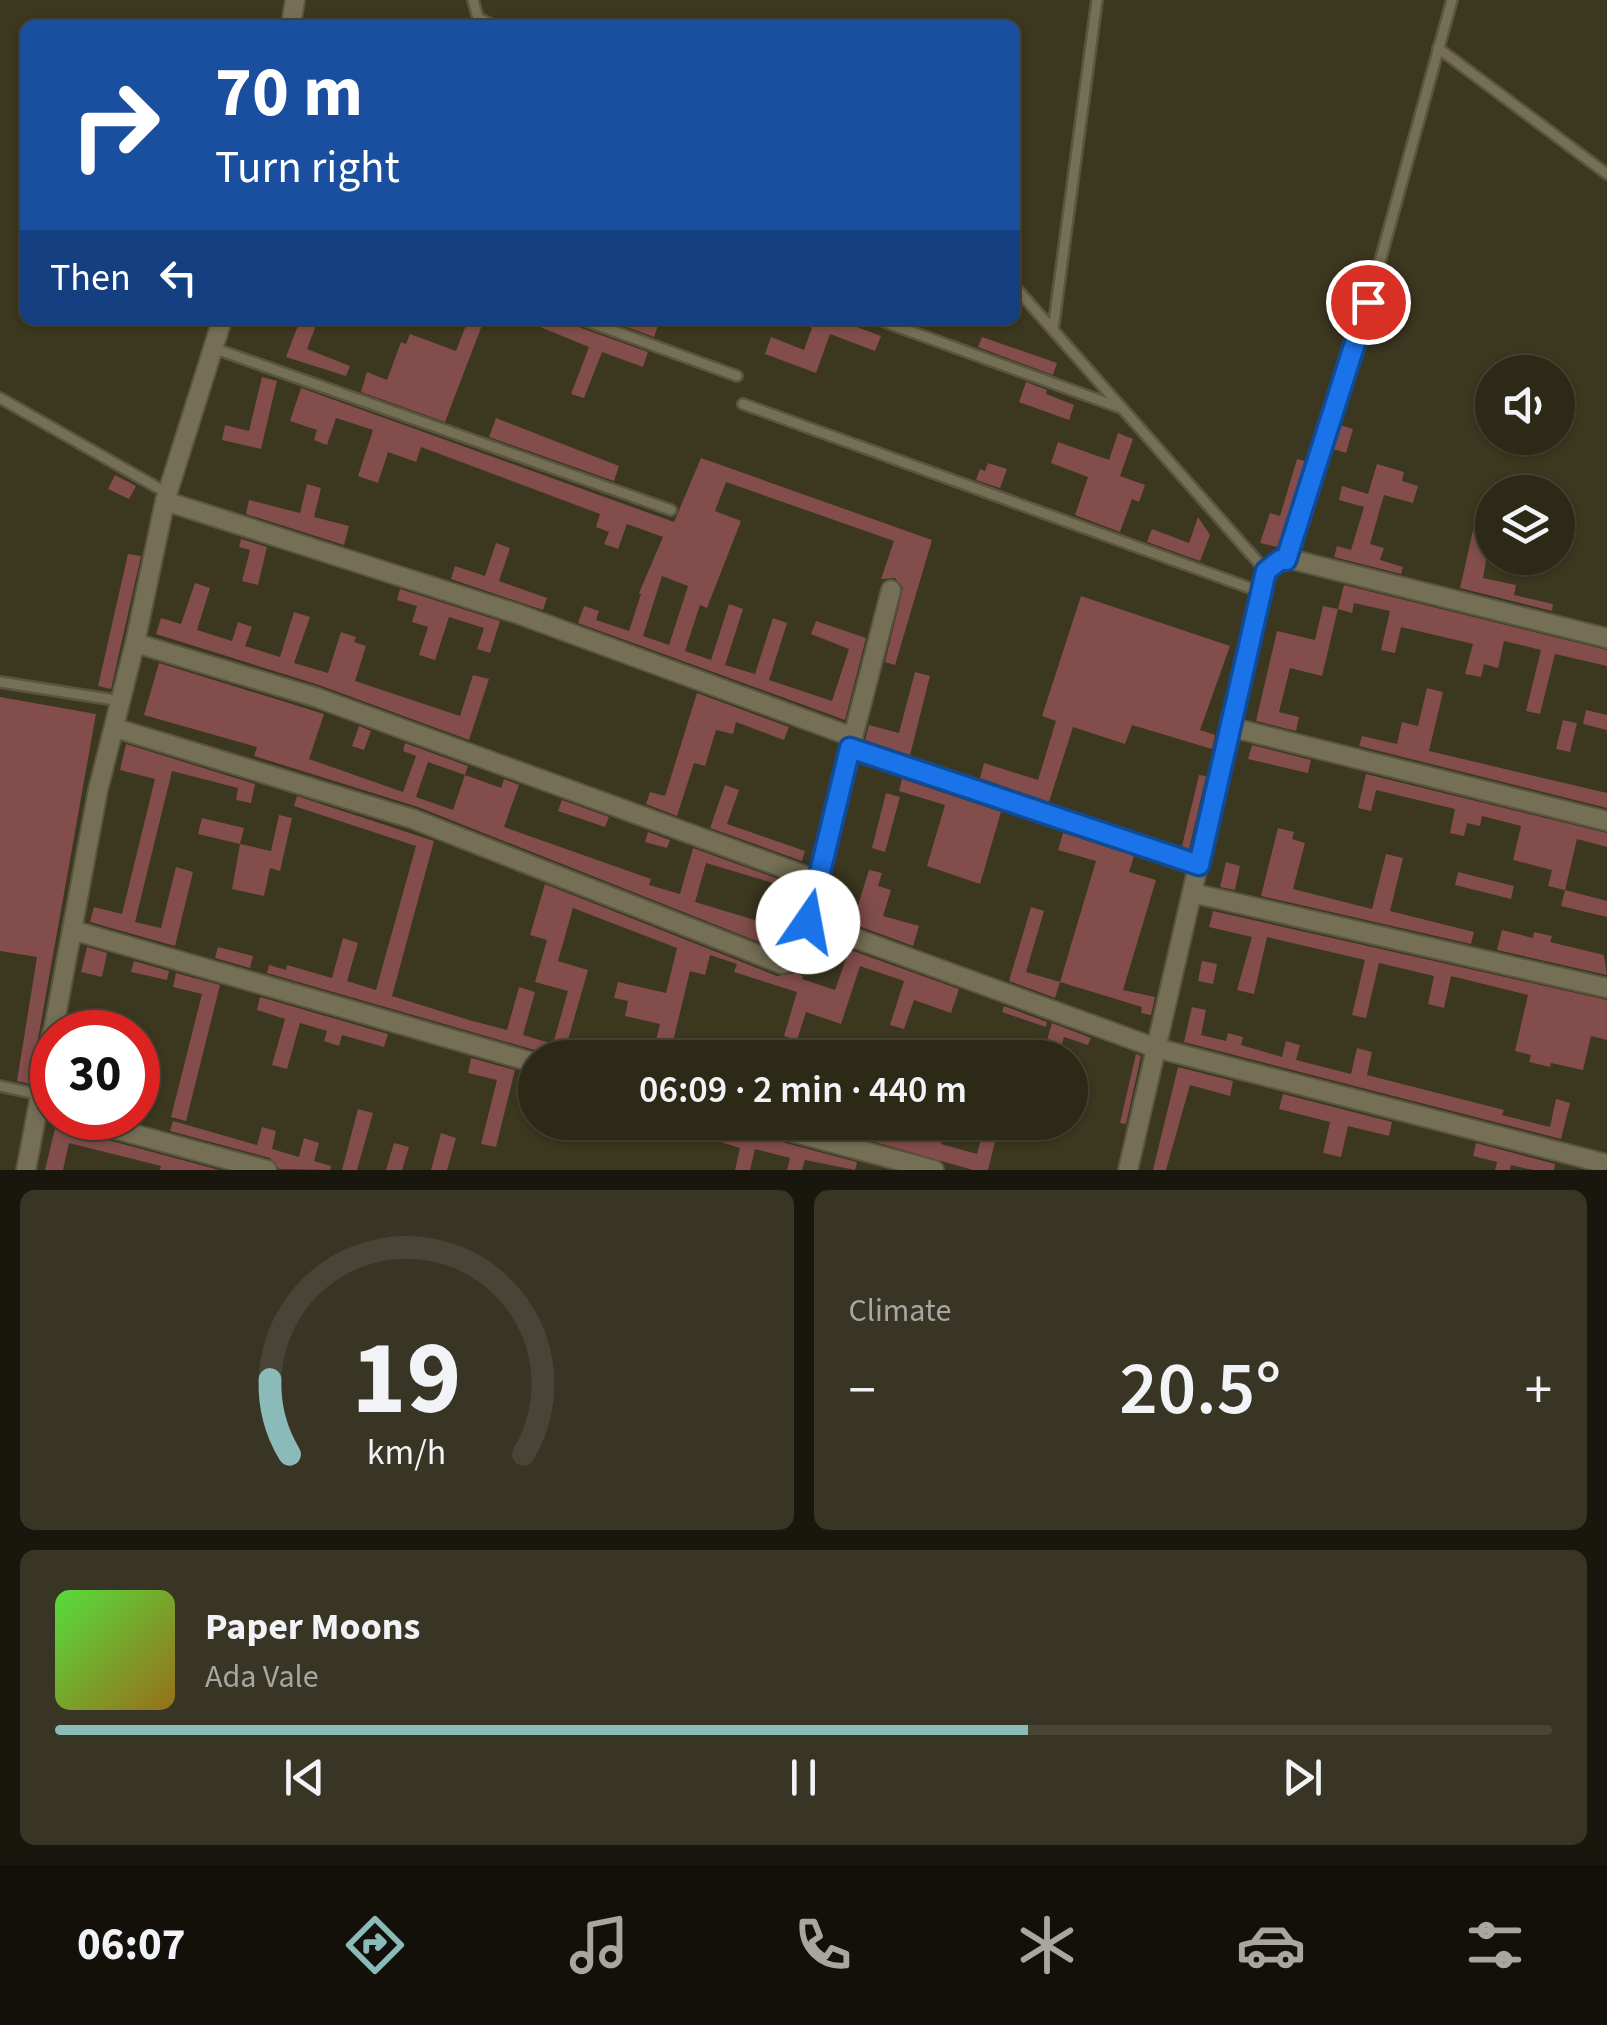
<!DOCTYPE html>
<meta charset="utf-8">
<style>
body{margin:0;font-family:"Source Sans 3",sans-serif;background:#393524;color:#f1f3f6;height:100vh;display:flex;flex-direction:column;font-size:38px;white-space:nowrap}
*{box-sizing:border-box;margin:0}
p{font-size:32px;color:#a7a6a1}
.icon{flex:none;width:55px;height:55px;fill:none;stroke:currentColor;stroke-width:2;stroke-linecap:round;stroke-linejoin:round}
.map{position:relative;height:1170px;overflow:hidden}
.panel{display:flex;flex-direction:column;gap:20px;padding:20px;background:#19170d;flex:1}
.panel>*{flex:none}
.top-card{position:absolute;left:20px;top:20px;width:1000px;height:305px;border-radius:15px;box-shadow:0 2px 8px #0004,0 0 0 2px #484536;background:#1a4fa0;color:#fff;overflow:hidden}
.buttons{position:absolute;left:1475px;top:355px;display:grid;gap:20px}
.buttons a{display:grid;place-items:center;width:100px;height:100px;border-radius:50%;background:#2d2917;box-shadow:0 2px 8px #0004,0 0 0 2px #484536;font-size:50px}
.speed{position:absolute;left:30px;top:1010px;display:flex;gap:20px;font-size:50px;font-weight:700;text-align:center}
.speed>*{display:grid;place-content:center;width:130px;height:130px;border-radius:50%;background:#2d2917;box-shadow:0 2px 8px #0004,0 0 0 2px #484536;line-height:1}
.speed .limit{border:15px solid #d22;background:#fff;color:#111}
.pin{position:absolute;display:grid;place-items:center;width:85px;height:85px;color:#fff;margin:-42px;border:5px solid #fff;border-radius:50%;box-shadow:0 2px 10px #0007}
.me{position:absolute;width:110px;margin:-55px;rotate:12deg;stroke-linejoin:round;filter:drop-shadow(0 0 8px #0008)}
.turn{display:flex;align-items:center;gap:35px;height:210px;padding:0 30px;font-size:45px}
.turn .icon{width:130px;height:130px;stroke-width:2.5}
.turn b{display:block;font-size:70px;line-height:85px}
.then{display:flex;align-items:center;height:95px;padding:0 30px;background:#0003;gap:20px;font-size:38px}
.big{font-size:75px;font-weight:600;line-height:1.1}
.panel .tile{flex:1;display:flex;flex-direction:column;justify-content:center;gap:15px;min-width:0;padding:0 35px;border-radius:15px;background:#393524}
.panel .dial{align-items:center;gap:0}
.dial svg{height:260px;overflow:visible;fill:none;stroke:#484536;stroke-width:7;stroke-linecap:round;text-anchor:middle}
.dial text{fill:#f1f3f6;stroke:none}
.song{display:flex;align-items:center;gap:30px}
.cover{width:120px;height:120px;border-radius:15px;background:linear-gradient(135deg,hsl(110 70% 55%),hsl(40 70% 35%))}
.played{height:10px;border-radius:5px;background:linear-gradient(90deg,#8bbbb9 65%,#484536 65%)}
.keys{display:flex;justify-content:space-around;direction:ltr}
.heat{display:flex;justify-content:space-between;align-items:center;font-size:55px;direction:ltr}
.panel .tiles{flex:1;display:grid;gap:20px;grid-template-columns:1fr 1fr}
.tile:last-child{grid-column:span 2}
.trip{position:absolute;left:518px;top:1040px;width:570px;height:100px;border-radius:50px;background:#2d2917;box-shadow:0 2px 8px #0004,0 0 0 2px #484536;font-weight:600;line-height:100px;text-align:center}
.tab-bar{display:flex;height:160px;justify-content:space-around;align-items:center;background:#121009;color:#a7a6a1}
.tab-bar .icon{width:70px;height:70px}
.tab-bar .selected{color:#8bbbb9}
.tab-bar b{font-size:45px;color:#f1f3f6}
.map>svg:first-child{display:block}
.building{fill:#824d4b;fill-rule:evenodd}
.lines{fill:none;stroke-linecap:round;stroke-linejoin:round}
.service-casing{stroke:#5a5541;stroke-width:14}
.minor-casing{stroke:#5a5541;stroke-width:22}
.service{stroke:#756f56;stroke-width:9}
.minor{stroke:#756f56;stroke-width:18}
.route-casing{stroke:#114b97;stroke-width:25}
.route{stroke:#1a73e8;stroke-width:18}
</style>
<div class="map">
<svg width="1607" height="1170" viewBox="0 0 1607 1170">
<rect width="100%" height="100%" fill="#3c371f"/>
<g class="building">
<path d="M 300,320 L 318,320 L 307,349 L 350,366 L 346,376 L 286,357 Z"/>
<path d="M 468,320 L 484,320 L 445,422 L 361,392 L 367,372 L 387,380 L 401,342 L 406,344 L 410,334 L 456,351 Z"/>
<path d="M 523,320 L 576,320 L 581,328 L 648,352 L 643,367 L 602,352 L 584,398 L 571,394 L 589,347 Z"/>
<path d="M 608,320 L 660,320 L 654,337 Z"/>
<path d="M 795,320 L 838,320 L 881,336 L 875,351 L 830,334 L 816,373 L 765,354 L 771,337 L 804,350 L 812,328 Z"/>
<path d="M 982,337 L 1057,363 L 1053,375 L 978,347 Z"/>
<path d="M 262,377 L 277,381 L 261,449 L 222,440 L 225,425 L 249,431 Z"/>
<path d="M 1026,382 L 1047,390 L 1046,394 L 1074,405 L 1069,420 L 1019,402 Z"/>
<path d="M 301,388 L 674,522 L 701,458 L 932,540 L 895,665 L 885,662 L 903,588 L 895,578 L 881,579 L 894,541 L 726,482 L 715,511 L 741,521 L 707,608 L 700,605 L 685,651 L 711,660 L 729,604 L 743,609 L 725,665 L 755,674 L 773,618 L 787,623 L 769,680 L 832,701 L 849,649 L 811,634 L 816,621 L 866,638 L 845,720 L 578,623 L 584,606 L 599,611 L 596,620 L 629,631 L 641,594 L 639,593 L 663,537 L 627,524 L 618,549 L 604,544 L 609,532 L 596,527 L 600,514 L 421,447 L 416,462 L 388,452 L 378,483 L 358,476 L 373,430 L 336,418 L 327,445 L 314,440 L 317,430 L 290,421 ZM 662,576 L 688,586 L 669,645 L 643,636 Z"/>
<path d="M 496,418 L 619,466 L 614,481 L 489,437 Z"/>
<path d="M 1340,425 L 1353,429 L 1346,453 L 1333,449 Z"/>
<path d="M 1118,433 L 1133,439 L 1120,476 L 1145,485 L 1139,502 L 1132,499 L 1120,532 L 1075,515 L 1088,477 L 1051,463 L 1058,442 L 1109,460 Z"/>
<path d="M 1297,459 L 1309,462 L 1282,548 L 1260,543 L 1270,513 L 1280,516 Z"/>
<path d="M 988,463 L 1007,469 L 1000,488 L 976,480 L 980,469 L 985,471 Z"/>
<path d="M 1377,464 L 1404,472 L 1402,481 L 1418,486 L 1413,503 L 1384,495 L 1370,544 L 1384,548 L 1380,560 L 1403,567 L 1401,574 L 1334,557 L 1337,546 L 1351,550 L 1364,507 L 1339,500 L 1342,486 L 1368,494 Z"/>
<path d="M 115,475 L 136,486 L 129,499 L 108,489 Z"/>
<path d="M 307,484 L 321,488 L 314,517 L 349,526 L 344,545 L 246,514 L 249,500 L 300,513 Z"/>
<path d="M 1198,517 L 1210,535 L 1200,561 L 1147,542 L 1152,529 L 1189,543 Z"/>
<path d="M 1475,522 L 1492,526 L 1483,578 L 1516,585 L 1514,595 L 1553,604 L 1552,611 L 1460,588 Z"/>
<path d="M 241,539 L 267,547 L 258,585 L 242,581 L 250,550 L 239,547 Z"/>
<path d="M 496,543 L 510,548 L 499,581 L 547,598 L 543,610 L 451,579 L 455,566 L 485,576 Z"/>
<path d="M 128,554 L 141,556 L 111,689 L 98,686 Z"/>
<path d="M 195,583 L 210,588 L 197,630 L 232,641 L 238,622 L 252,627 L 245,646 L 280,657 L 294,612 L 310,617 L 294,663 L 328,673 L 341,632 L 356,637 L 354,642 L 366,646 L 355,681 L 460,716 L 473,675 L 489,679 L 469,740 L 319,685 L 156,634 L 161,618 L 181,624 Z"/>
<path d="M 1344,585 L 1607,650 L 1607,666 L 1555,654 L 1540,714 L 1526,711 L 1541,650 L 1504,641 L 1498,668 L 1484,664 L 1481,677 L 1465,674 L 1473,644 L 1401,627 L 1395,653 L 1381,650 L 1390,611 L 1354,603 L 1352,613 L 1338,609 Z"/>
<path d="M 400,589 L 500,621 L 490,653 L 477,649 L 484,628 L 449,617 L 435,660 L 419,655 L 428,627 L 412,622 L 417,606 L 397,600 Z"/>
<path d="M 1081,596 L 1230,646 L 1200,730 L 1215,735 L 1212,749 L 1132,725 L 1125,744 L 1073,727 L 1049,802 L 980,778 L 984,763 L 1038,780 L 1056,721 L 1042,716 Z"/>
<path d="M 1323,606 L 1338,609 L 1322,676 L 1290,668 L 1279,712 L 1299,717 L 1296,731 L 1256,721 L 1277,631 L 1315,640 Z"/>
<path d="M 159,663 L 324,714 L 309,759 L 403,792 L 416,756 L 403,751 L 405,743 L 468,766 L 465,775 L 501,788 L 504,779 L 519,785 L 504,827 L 651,879 L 649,885 L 680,894 L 693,848 L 803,888 L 789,948 L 782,951 L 418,807 L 254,756 L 257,747 L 144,715 ZM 428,762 L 465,775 L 453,810 L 416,797 ZM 706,863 L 783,886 L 782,890 L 791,893 L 781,928 L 695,902 Z"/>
<path d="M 915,672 L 930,676 L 910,755 L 865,740 L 869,725 L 899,733 Z"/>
<path d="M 1427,688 L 1443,692 L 1429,751 L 1607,793 L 1607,808 L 1359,746 L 1362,736 L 1397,744 L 1402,722 L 1418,726 Z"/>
<path d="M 697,693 L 789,727 L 784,740 L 736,722 L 733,734 L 716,730 L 705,766 L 694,763 L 677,816 L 646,804 L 650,792 L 665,796 Z"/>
<path d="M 0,697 L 96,714 L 30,1084 L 17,1081 L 37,957 L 0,951 Z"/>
<path d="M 1586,710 L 1607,715 L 1607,730 L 1583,724 Z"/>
<path d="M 1563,720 L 1577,723 L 1570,752 L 1556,749 Z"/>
<path d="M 359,726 L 371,731 L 364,750 L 352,746 Z"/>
<path d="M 126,744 L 255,784 L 251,803 L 236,800 L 238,788 L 172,771 L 135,922 L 161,928 L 176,867 L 193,872 L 175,946 L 90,922 L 94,907 L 122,914 L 155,779 L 120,770 Z"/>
<path d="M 1252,745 L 1311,760 L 1308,773 L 1248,759 Z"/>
<path d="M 1366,774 L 1607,833 L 1607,847 L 1577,839 L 1565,890 L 1548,886 L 1552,870 L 1513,860 L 1521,826 L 1482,816 L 1480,826 L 1467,823 L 1464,836 L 1450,833 L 1455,809 L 1376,790 L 1371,811 L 1358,808 Z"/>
<path d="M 1199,775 L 1206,776 L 1189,849 L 1182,846 Z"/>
<path d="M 902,779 L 1001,812 L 980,884 L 927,866 L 945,805 L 899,791 Z"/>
<path d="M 725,785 L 739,790 L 727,824 L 805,851 L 802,861 L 710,828 Z"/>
<path d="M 886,793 L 900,797 L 885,852 L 872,848 Z"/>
<path d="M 297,796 L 434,841 L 392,996 L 469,1020 L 507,1030 L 519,987 L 535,992 L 523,1035 L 553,1044 L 568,991 L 535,982 L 547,940 L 530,935 L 545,884 L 777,976 L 795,973 L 803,976 L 802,979 L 835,990 L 846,959 L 814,948 L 817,938 L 959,989 L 951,1013 L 914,1000 L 904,1029 L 890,1025 L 904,981 L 860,966 L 841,1024 L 806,1012 L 797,1040 L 784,1036 L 797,992 L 734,972 L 737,964 L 710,955 L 705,975 L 690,971 L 669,1058 L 652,1058 L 660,1024 L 625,1016 L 628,1001 L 614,998 L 618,982 L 666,993 L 677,948 L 573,908 L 558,961 L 588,970 L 566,1047 L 588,1054 L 588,1058 L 546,1058 L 538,1051 L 267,973 L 269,965 L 286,970 L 287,965 L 332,978 L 343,938 L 358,943 L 347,981 L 376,990 L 416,846 L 294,806 Z"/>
<path d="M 562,800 L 609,817 L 605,827 L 558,811 Z"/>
<path d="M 279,815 L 292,818 L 280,871 L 270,868 L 264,896 L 232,889 L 240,844 L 271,851 Z"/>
<path d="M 202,818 L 244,828 L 240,844 L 198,834 Z"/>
<path d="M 1278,828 L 1294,832 L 1292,839 L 1305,843 L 1293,889 L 1372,909 L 1386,854 L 1403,858 L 1390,911 L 1474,932 L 1471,944 L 1261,896 Z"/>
<path d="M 648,832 L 670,840 L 667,848 L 645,842 Z"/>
<path d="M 1063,833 L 1134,856 L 1129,872 L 1156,880 L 1123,990 L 1155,997 L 1151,1015 L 1141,1013 L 1142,1007 L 1060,982 L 1096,861 L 1058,850 Z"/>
<path d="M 1226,862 L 1240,866 L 1235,890 L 1220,887 Z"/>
<path d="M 869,870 L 882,873 L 878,886 L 891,890 L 883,916 L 919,926 L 913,946 L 823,913 L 827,896 L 858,905 Z"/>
<path d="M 1458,872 L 1514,886 L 1511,899 L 1455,885 Z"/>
<path d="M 1565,890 L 1607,901 L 1607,917 L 1561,906 Z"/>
<path d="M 1031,907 L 1044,911 L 1026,972 L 1060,982 L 1055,998 L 1009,981 Z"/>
<path d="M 1213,911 L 1607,1000 L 1607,1040 L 1591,1036 L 1583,1070 L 1551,1063 L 1550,1067 L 1529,1062 L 1531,1055 L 1515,1051 L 1528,995 L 1451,976 L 1444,1008 L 1428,1004 L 1434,976 L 1379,963 L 1366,1018 L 1352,1015 L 1365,960 L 1267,937 L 1254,994 L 1237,990 L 1252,937 L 1209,927 Z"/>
<path d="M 1502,930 L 1533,938 L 1534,932 L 1552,936 L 1550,942 L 1604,955 L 1607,975 L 1497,950 Z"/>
<path d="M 87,947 L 107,953 L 102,977 L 81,972 Z"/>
<path d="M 218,947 L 253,956 L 250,968 L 215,958 Z"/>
<path d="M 134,961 L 169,971 L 167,980 L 131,972 Z"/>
<path d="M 1202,961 L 1217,964 L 1213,984 L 1198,981 Z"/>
<path d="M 176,973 L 220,985 L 186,1121 L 171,1117 L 202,994 L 173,987 Z"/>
<path d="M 260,997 L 388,1034 L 384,1047 L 342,1035 L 339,1046 L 324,1041 L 327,1031 L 300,1023 L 287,1069 L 272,1065 L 285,1019 L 257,1010 Z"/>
<path d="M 1004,1006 L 1047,1022 L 1046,1027 L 1002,1012 Z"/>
<path d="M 1192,1007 L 1206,1010 L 1201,1035 L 1226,1041 L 1228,1033 L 1243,1037 L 1241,1045 L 1282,1057 L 1286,1041 L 1300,1045 L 1296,1060 L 1351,1074 L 1357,1048 L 1372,1052 L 1367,1075 L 1504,1110 L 1502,1115 L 1550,1127 L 1556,1099 L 1570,1103 L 1561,1139 L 1184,1042 Z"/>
<path d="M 1052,1023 L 1091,1038 L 1088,1045 L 1064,1037 L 1060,1051 L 1045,1047 Z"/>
<path d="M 1136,1054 L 1141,1056 L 1126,1124 L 1120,1123 Z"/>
<path d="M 471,1058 L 515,1070 L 496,1147 L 481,1144 L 497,1080 L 468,1073 Z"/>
<path d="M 1178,1067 L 1233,1081 L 1230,1096 L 1190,1085 L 1166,1170 L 1153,1170 Z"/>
<path d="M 1283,1094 L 1392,1122 L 1389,1136 L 1348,1126 L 1341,1157 L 1323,1153 L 1330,1122 L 1279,1109 Z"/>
<path d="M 358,1109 L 373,1113 L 357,1170 L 342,1170 Z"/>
<path d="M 57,1120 L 71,1130 L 219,1170 L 160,1170 L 161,1166 L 69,1143 L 63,1170 L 45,1170 Z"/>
<path d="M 173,1121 L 257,1145 L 262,1127 L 276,1131 L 272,1149 L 299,1157 L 304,1138 L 319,1143 L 314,1161 L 331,1166 L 330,1170 L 279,1169 L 270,1158 L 170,1131 Z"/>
<path d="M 705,1122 L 741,1129 L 743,1122 L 752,1134 L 857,1162 L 855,1170 L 805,1160 L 802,1170 L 787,1170 L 790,1158 L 755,1149 L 750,1170 L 735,1170 L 740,1148 L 702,1136 Z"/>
<path d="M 805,1122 L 874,1122 L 914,1134 L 917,1122 L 931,1122 L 928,1133 L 943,1138 L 941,1144 L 977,1154 L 986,1122 L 1000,1122 L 988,1170 L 973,1170 Z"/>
<path d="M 441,1133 L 456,1138 L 447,1170 L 431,1170 Z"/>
<path d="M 394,1143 L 409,1147 L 402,1170 L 386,1170 Z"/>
<path d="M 1476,1143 L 1555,1164 L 1554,1170 L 1533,1170 L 1511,1165 L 1510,1170 L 1495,1170 L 1497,1162 L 1473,1156 Z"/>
</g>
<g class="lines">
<defs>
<g id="service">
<path d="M 473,0 L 478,18 L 492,25"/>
<path d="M 1438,48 L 1607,174"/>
<path d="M 1015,287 L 1266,571"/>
<path d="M 584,320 L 737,376"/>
<path d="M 879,320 L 1121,408"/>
<path d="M 1053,330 L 1097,0"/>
<path d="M 213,348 L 671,510"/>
<path d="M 0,398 L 167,493"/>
<path d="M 743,404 L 1261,592"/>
<path d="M 1287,560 L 1379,265 L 1452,0"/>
<path d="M 0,682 L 121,701"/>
<path d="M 0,1086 L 41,1095"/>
</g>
<g id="minor">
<path d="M 291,25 L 295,0"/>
<path d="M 135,643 L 315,697 L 817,880"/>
<path d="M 1230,727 L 1607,821"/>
<path d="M 115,728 L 413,819 L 782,964 L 795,960 L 800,954 L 853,737 L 518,614 L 165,501"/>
<path d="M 853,737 L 891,590"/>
<path d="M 850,748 L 1199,865"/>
<path d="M 1192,893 L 1607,988"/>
<path d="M 808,921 L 1156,1048 L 1607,1164"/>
<path d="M 72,930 L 535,1063"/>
<path d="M 53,1032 L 98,790 L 135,643 L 165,501 L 222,320"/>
<path d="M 74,1118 L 267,1170"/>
<path d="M 755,1122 L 934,1170"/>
<path d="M 26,1170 L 52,1033"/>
<path d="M 1128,1170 L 1266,571 L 1280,560 L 1294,560 L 1607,638"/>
</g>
</defs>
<use href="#service" class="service-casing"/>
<use href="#minor" class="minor-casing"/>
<use href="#service" class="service"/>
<use href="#minor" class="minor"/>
</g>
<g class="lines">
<defs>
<path id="route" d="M 808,922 L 850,748 L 1199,865 L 1266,571 L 1280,560 L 1286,560 L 1368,302"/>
</defs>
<use href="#route" class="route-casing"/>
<use href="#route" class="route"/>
</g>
</svg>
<div class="buttons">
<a><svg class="icon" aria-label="sound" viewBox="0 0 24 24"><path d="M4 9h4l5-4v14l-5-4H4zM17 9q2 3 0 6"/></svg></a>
<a><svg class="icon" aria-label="layers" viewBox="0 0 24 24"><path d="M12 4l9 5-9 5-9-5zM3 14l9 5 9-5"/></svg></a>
</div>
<div class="speed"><div class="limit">30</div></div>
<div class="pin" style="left:1368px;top:302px;background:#d93025"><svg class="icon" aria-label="arrive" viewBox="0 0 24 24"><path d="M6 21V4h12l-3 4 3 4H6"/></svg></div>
<svg class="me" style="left:808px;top:922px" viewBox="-20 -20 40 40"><circle r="19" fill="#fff"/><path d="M0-13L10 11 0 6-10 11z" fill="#1a73e8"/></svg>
<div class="trip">06:09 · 2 min · 440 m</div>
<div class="top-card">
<div class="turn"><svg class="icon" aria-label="right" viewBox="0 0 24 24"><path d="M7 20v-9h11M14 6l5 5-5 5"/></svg><div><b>70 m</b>Turn right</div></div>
<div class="then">Then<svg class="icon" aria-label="left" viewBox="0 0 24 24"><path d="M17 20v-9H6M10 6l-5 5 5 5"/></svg></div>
</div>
</div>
<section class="panel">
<div class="tiles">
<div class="tile dial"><svg viewBox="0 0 100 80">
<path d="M14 69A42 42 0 1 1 86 69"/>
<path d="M14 69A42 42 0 0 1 8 46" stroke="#8bbbb9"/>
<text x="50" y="56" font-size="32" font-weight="700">19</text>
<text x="50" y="72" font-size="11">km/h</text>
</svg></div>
<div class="tile"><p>Climate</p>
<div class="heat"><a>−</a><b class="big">20.5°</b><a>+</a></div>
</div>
<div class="tile">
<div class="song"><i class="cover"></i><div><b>Paper Moons</b><p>Ada Vale</p></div></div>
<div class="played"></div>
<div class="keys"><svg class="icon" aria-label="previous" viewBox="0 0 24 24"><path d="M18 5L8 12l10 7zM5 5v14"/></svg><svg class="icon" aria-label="pause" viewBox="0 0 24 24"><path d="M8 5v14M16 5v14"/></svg><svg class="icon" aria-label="next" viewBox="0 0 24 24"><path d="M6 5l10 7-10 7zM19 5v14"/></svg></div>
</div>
</div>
</section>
<nav class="tab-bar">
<b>06:07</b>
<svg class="icon selected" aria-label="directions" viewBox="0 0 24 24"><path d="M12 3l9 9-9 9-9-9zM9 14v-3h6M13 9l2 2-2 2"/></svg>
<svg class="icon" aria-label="music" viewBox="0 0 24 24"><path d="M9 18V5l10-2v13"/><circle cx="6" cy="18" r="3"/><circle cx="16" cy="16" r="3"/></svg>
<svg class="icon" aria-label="phone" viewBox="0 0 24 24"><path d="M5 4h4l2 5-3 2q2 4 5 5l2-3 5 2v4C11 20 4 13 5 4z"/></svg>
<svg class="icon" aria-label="climate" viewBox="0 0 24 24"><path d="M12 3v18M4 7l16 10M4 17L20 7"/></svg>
<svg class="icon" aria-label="car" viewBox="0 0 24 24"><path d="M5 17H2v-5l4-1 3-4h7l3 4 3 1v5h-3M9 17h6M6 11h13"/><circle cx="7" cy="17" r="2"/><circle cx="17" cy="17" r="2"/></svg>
<svg class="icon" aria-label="filters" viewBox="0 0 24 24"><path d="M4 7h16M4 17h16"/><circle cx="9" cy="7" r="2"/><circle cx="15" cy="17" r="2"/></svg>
</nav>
